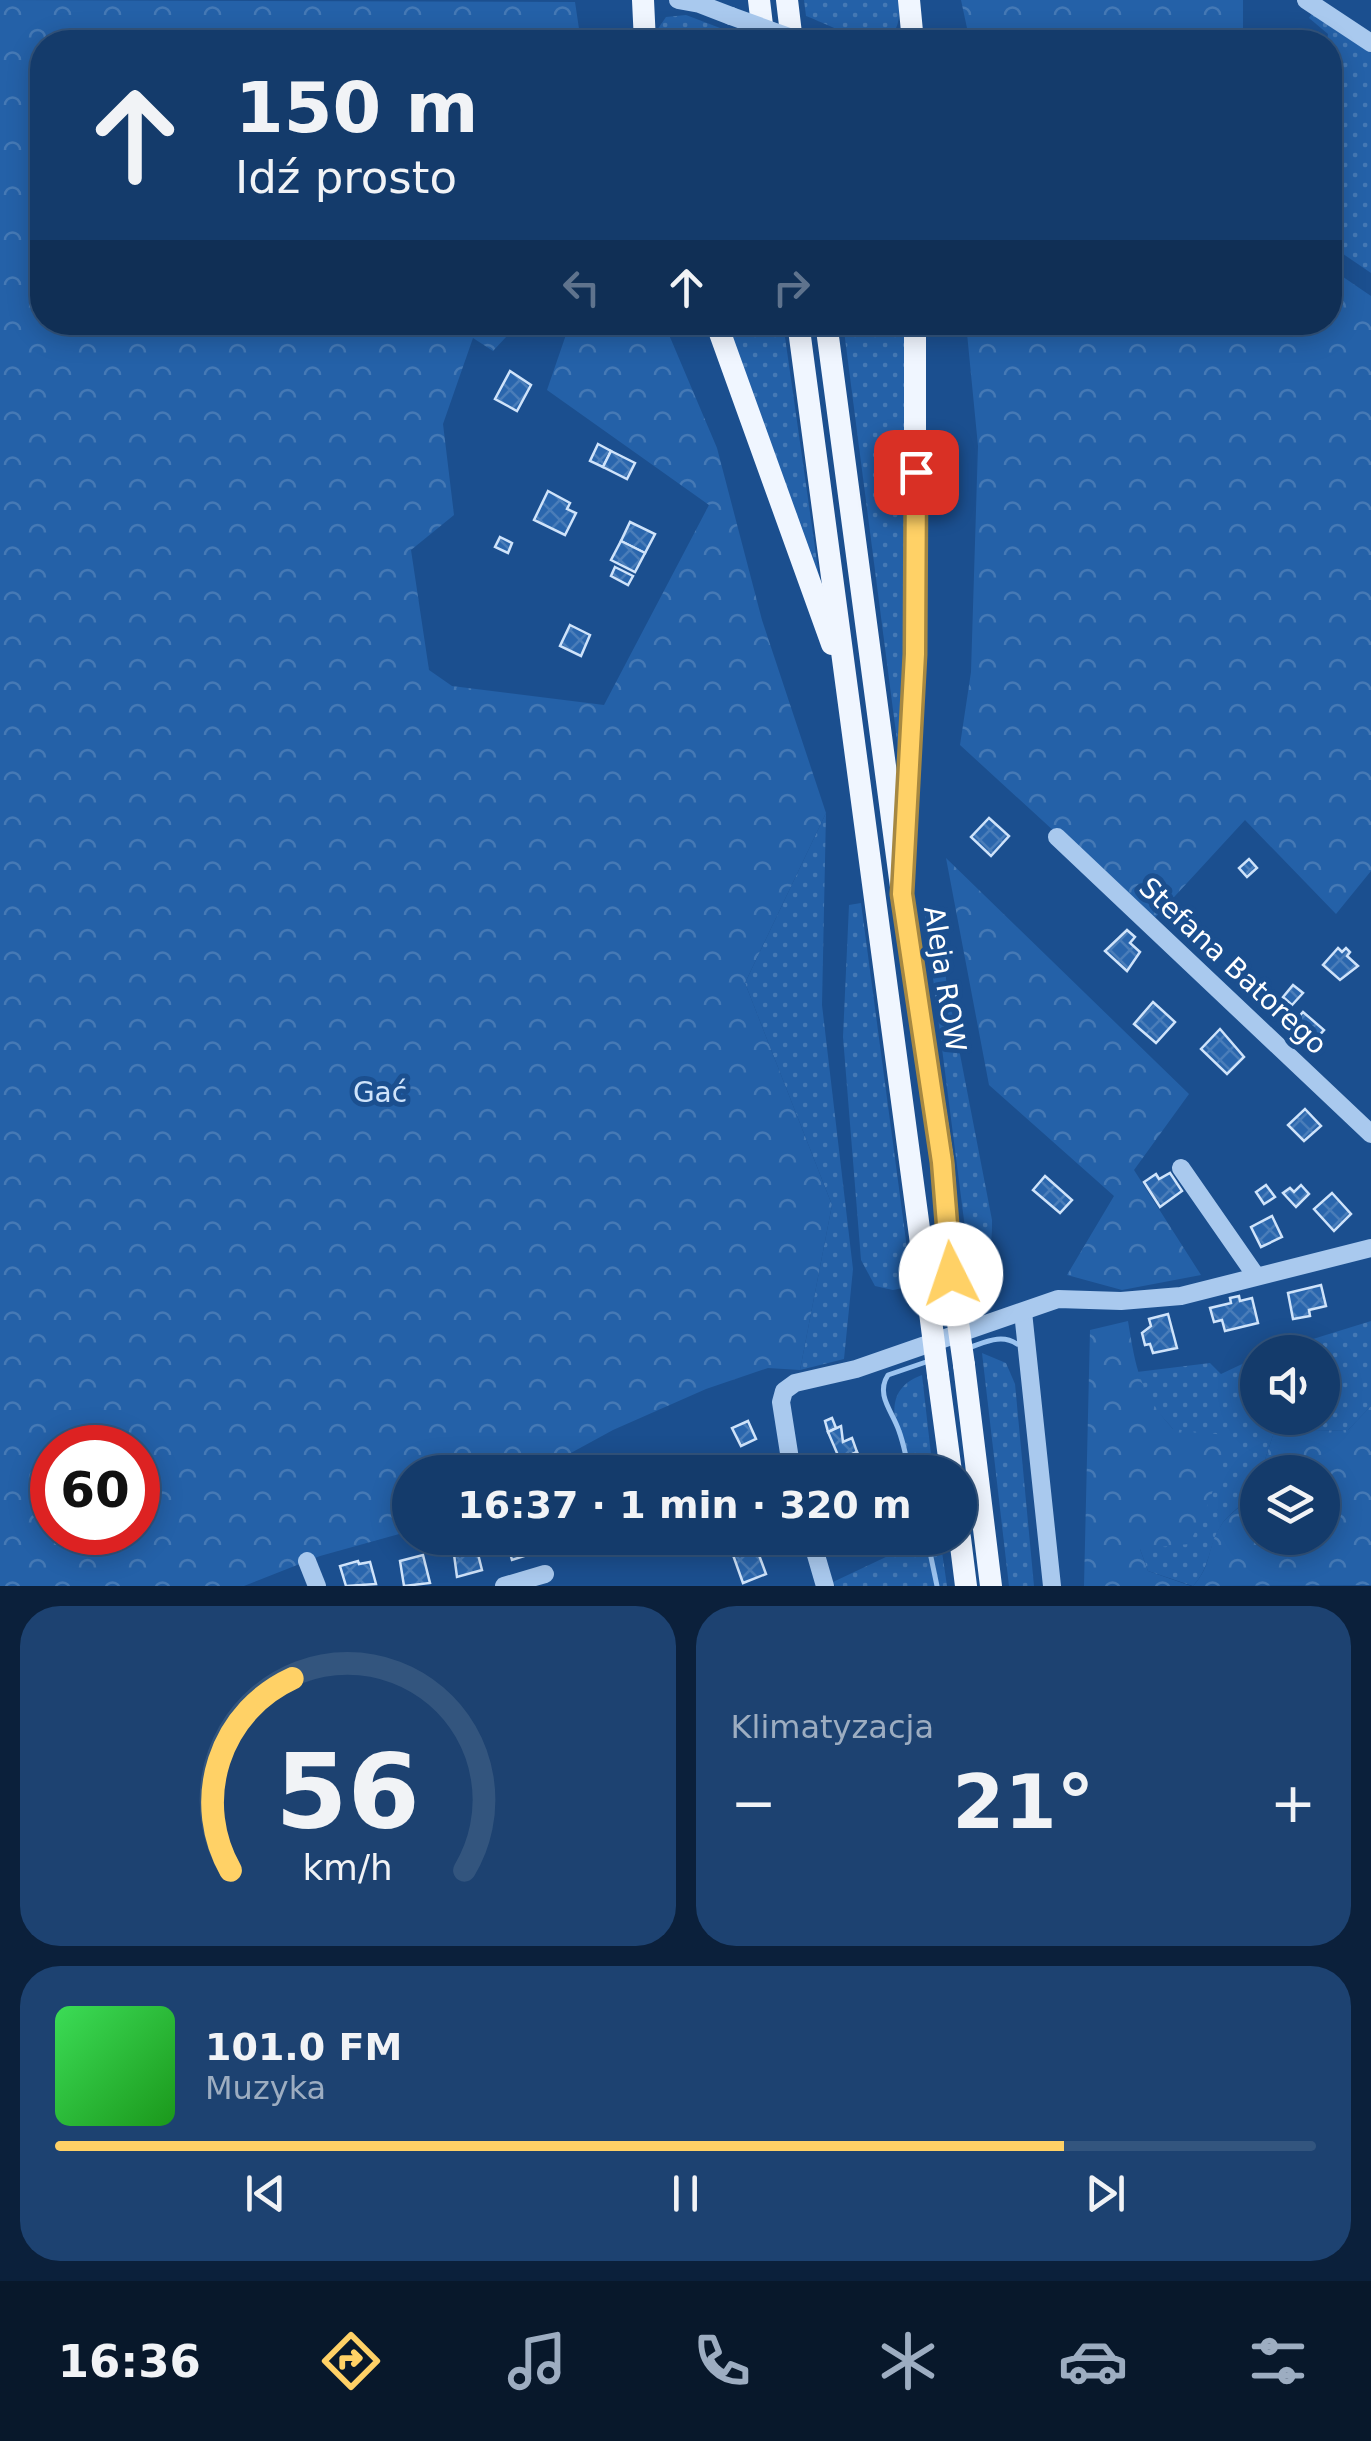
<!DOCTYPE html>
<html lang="pl">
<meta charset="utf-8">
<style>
body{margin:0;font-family:"DejaVu Sans",sans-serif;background:#1d4271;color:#f1f3f6;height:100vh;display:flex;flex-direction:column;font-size:38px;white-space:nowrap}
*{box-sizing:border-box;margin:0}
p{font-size:32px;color:#9dadc1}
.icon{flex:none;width:55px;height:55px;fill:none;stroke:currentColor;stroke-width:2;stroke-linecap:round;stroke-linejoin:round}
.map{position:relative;height:1586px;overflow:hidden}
.details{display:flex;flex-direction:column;gap:20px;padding:20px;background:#0b203b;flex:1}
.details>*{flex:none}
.top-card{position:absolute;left:30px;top:30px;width:1312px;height:305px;border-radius:40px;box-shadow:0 5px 25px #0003,0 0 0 2px #33557e;background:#143b6b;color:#f1f3f6;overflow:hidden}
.fabs{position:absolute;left:1240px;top:1335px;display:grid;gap:20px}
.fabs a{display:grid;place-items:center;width:100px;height:100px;border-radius:50%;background:#143b6b;box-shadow:0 5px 25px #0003,0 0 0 2px #33557e;font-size:50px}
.speed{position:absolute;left:30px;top:1425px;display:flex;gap:20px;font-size:50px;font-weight:700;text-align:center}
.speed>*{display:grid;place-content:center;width:130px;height:130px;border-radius:50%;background:#143b6b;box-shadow:0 5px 25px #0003,0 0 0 2px #33557e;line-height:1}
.speed .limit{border:15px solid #d22;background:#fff;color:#111}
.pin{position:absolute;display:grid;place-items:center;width:85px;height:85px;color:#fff;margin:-42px;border-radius:20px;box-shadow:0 5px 15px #0006}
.me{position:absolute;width:110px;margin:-55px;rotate:356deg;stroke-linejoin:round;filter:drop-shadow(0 0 8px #0008)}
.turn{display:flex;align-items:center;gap:35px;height:210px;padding:0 40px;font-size:45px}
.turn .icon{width:130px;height:130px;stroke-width:2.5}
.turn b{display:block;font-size:70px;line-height:85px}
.lanes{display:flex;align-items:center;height:95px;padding:0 40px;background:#0003;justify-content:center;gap:50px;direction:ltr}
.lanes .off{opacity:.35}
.big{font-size:75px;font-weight:600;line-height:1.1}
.details .widget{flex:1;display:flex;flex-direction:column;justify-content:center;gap:15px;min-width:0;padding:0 35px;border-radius:40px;background:#1d4271}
.details .dial{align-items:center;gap:0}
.dial svg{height:260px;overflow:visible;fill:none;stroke:#33557e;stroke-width:7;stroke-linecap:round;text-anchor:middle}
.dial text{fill:#f1f3f6;stroke:none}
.song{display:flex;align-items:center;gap:30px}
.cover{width:120px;height:120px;border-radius:15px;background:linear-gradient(135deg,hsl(130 70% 55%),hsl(120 70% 35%))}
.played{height:10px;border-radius:5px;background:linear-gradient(90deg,#ffd166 80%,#33557e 80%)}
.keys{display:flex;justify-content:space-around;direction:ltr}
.heat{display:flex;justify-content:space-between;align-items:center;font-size:55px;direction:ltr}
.details .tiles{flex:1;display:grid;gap:20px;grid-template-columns:1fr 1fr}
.widget:last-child{grid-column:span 2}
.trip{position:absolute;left:392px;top:1455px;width:585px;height:100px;border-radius:50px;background:#143b6b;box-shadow:0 5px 25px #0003,0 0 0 2px #33557e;font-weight:600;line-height:100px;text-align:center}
.menu{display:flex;height:160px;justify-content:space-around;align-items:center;background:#08182b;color:#9dadc1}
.menu .icon{width:70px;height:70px}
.menu .current{color:#ffd166}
.menu b{font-size:45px;color:#f1f3f6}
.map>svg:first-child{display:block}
.grass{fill:url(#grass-dots)}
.forest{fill:url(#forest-crowns);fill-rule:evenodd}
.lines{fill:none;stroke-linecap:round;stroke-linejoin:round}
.stream{stroke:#9cc4f0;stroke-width:5}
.building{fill:url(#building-cross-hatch);stroke:#cfe3fa;stroke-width:2.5}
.minor{stroke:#a9c9ee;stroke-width:18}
.major{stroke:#f0f6ff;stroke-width:22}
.minor-bridge{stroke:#a9c9ee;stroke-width:18}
.major-bridge{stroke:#f0f6ff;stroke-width:22}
.route-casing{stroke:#a68842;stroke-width:25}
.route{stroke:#ffd166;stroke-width:18}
.labels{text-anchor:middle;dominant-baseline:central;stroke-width:10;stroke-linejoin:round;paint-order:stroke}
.street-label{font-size:28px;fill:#fff;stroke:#1b4f8f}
.park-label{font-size:28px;fill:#cfe3fa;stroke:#1b4f8f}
</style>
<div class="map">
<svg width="1371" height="1586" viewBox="0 0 1371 1586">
<defs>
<pattern id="grass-dots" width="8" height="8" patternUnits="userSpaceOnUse" patternTransform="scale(2.5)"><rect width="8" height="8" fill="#2461a8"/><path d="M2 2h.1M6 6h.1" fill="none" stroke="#4579b5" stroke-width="1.8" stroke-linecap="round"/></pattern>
<pattern id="forest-crowns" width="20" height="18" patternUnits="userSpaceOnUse" patternTransform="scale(2.5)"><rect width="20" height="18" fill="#2461a8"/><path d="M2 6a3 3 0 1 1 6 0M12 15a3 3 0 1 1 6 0" fill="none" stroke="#4579b5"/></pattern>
<pattern id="building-cross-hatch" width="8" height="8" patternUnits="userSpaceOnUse" patternTransform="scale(2.5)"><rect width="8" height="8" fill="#2a66ad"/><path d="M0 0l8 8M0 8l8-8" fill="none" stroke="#4a7db9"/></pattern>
</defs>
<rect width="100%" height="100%" fill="#1b4f8f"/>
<g class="grass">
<path d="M 804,0 L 899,0 C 905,70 843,30 806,16 Z"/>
<path d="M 1312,13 L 1371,52 L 1371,273 L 1330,245 L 1330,42 L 1327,42 L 1328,34 L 1309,18 Z"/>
<path d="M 686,15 L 741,36 L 742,42 L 657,42 L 657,30 L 666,17 Z"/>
<path d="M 725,323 L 783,323 L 820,583 Z"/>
<path d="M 843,323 L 905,323 L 903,787 Z"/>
<path d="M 826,813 L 822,1005 L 853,1269 L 844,1359 L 800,1370 L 832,1205 L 745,983 Z"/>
<path d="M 861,903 L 912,1286 L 893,1290 L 875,1286 L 861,1260 L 843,1037 L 849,905 Z"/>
<path d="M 924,908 L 938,909 L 947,987 L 992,1220 C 992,1242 992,1257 970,1267 Z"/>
<path d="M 1371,1321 L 1371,1406 L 1348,1430 L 1274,1432 L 1261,1472 L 1258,1472 C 1257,1503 1231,1506 1219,1529 C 1208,1549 1210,1568 1193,1586 L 1148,1571 L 1140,1549 L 1173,1429 L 1151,1404 L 1137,1372 L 1210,1363 L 1221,1374 L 1257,1357 L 1258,1418 L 1322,1418 L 1322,1352 L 1271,1352 Z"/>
<path d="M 982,1353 L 1006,1363 L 1015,1384 L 1034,1586 L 1009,1586 Z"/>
<path d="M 922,1375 L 933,1472 L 910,1472 C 900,1436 875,1392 922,1375 Z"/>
<path d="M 926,1538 L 940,1538 L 947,1586 L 835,1586 L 833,1582 Z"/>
</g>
<g class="forest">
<path d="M 0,0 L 575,2 L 581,42 L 42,42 L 42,322 L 519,323 L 493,351 L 473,338 L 443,424 L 454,515 L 411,550 L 429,670 L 452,686 L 604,705 L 709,505 L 547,390 L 570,323 L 664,323 L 717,448 L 762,620 L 826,813 L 745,983 L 832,1205 L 800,1370 L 768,1368 L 706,1389 L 613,1430 L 536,1472 L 410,1472 L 410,1531 L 320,1556 L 244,1586 L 0,1586 ZM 52,1448 L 138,1448 L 138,1532 L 52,1532 Z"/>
<path d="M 961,0 L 1243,0 L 1243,42 L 985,42 L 967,28 Z"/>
<path d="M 1330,268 L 1371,296 L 1371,871 L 1336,914 L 1245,820 L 1152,921 L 960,745 L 971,672 L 978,446 L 966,323 L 1330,322 Z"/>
<path d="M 946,858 L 1189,1094 L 1134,1170 L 1201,1275 L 1122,1290 L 1067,1275 L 1114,1196 L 989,1085 Z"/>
<path d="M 1128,1321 C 1136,1369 1139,1391 1173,1429 L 1233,1436 L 1205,1512 L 1189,1544 L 1140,1549 L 1148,1571 L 1191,1586 L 1084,1586 L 1090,1330 Z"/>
<path d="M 1371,1406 L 1371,1585 L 1193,1586 C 1212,1566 1207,1547 1220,1527 C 1230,1510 1251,1504 1257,1484 L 1258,1538 L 1322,1538 L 1322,1472 L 1261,1472 L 1274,1432 L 1348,1430 Z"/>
</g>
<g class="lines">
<g class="stream">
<path d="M 968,1348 C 984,1343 1001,1333 1017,1344"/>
<path d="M 910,1472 C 906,1459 904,1444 899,1431 C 893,1412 875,1395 888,1375 L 929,1361"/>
<path d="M 927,1538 L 937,1586"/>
</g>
</g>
<g class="building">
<path d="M 510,371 L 531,385 L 517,411 L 495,399 Z"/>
<path d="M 598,444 L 611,451 L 603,467 L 590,461 Z"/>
<path d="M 611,451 L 635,463 L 627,479 L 603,467 Z"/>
<path d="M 548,491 L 570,503 L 567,509 L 576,513 L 565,535 L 534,520 Z"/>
<path d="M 630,522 L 655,534 L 645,553 L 621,541 Z"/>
<path d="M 500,537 L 512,543 L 508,553 L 495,547 Z"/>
<path d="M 621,541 L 645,553 L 635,572 L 611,560 Z"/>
<path d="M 615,567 L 633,576 L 628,585 L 611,576 Z"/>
<path d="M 570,625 L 590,635 L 581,656 L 560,646 Z"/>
<path d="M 989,818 L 1009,836 L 991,856 L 971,837 Z"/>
<path d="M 1249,859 L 1257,868 L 1247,877 L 1239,868 Z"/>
<path d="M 1127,930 L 1135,937 L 1130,943 L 1140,952 L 1127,971 L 1105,951 Z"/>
<path d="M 1338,948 L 1342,952 L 1346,948 L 1350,952 L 1347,956 L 1358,966 L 1340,980 L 1323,965 Z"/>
<path d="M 1293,985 L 1303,993 L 1292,1005 L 1283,997 Z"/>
<path d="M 1153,1002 L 1175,1022 L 1156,1043 L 1134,1024 Z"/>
<path d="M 1303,1012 L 1324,1030 L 1307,1049 L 1286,1031 Z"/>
<path d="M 1220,1029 L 1244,1057 L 1227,1074 L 1201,1049 Z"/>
<path d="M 1305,1109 L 1321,1126 L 1304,1141 L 1288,1125 Z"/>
<path d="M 1170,1173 L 1182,1191 L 1160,1207 L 1144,1182 L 1156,1174 L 1159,1179 Z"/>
<path d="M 1045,1176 L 1072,1200 L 1060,1213 L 1033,1190 Z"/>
<path d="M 1266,1185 L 1275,1197 L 1264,1204 L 1256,1192 Z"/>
<path d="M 1301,1185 L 1309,1194 L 1296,1207 L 1283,1193 L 1290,1188 L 1294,1192 Z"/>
<path d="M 1332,1193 L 1351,1214 L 1334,1231 L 1314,1209 Z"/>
<path d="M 1272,1216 L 1282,1237 L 1261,1247 L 1251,1227 Z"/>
<path d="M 1321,1285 L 1326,1306 L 1309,1310 L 1310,1316 L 1293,1319 L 1288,1293 Z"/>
<path d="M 1239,1296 L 1240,1301 L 1252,1298 L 1258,1323 L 1225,1331 L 1222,1320 L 1214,1322 L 1210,1308 L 1231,1303 L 1230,1298 Z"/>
<path d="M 1168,1314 L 1177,1348 L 1153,1353 L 1150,1344 L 1145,1345 L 1142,1333 L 1151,1326 L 1149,1319 Z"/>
<path d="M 832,1418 L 836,1428 L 828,1432 L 825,1421 Z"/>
<path d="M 748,1421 L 756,1439 L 741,1446 L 732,1428 Z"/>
<path d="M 841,1426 L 843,1442 L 852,1438 L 857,1452 L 840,1460 L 828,1432 Z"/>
<path d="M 857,1452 L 866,1472 L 845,1472 L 840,1460 Z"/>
<path d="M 840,1460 L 844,1470 L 831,1472 L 828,1465 Z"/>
<path d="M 646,1466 L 648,1471 L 662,1467 L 664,1472 L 635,1472 Z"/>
<path d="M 508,1538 L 533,1538 L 537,1552 L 512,1560 L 507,1543 L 510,1542 Z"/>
<path d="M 475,1542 L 482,1570 L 457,1577 L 453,1547 Z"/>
<path d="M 756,1547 L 766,1574 L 743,1583 L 733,1555 Z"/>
<path d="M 423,1555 L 430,1583 L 404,1586 L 400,1561 Z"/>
<path d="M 358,1561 L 359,1564 L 370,1562 L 376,1584 L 346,1586 L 340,1566 Z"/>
</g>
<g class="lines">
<g class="minor">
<path d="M 678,0 L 700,4 L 731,16"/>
<path d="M 1306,0 L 1371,43"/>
<path d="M 1057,837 L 1371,1134"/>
<path d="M 1181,1168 L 1256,1276"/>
<path d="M 1023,1312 L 1052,1586"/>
<path d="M 792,1472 L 781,1402 L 784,1391 L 795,1383 L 856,1369 L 1058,1299 L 1121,1301 L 1181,1296 L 1371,1248"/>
<path d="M 811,1538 L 825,1586"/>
<path d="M 307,1561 L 317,1586"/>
<path d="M 504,1586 L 545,1574"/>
</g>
<g class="major">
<path d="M 643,0 L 645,42"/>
<path d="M 759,0 L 764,42"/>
<path d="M 787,0 L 792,42"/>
<path d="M 909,0 L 913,42"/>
<path d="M 716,322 L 832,644"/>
<path d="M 798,322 L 926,1281"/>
<path d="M 826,322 L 902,894 L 943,1162 L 951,1273"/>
<path d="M 905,840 L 915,654 L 915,322"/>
<path d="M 964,1365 L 991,1586"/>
<path d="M 938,1375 L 951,1472"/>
<path d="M 960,1538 L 966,1586"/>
</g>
<path class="minor-bridge" d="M 731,16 L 803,42"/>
<g class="major-bridge">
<path d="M 951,1273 L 964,1365"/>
<path d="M 926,1281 L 938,1375"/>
</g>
</g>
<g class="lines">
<defs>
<path id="route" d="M 916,472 L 915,654 L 902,894 L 942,1162 L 951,1274"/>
</defs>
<use href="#route" class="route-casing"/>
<use href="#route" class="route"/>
</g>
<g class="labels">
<g class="street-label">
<text transform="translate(1233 966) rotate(43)">Stefana Batorego</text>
<text transform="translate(945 979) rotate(81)">Aleja ROW</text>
</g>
<g class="park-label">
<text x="380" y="1092">Gać</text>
</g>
</g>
</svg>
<div class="fabs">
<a><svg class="icon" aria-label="sound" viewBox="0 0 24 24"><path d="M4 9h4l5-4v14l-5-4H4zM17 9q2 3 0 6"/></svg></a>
<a><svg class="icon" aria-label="layers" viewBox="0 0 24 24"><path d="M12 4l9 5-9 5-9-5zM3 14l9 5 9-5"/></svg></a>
</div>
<div class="speed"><div class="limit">60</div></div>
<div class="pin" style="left:916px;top:472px;background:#d93025"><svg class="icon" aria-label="arrive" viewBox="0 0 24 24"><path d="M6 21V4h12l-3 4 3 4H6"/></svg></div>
<svg class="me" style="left:951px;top:1274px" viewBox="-20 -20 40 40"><circle r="19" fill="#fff"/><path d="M0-13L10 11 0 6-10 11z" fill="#ffd166"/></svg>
<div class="trip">16:37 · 1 min · 320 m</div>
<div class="top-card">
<div class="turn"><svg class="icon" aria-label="ahead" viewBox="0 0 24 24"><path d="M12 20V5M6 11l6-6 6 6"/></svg><div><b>150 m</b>Idź prosto</div></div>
<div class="lanes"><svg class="icon off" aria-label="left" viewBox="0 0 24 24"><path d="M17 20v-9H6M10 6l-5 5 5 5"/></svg><svg class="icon" aria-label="ahead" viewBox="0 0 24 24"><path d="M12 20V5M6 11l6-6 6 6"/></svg><svg class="icon off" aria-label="right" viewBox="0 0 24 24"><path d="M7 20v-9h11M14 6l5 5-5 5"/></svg></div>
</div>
</div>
<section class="details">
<div class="tiles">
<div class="widget dial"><svg viewBox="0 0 100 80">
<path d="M14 69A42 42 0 1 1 86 69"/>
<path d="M14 69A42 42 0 0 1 33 10" stroke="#ffd166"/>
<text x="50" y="56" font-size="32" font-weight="700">56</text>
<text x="50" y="72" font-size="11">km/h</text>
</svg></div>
<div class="widget"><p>Klimatyzacja</p>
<div class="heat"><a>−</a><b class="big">21°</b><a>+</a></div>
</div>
<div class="widget">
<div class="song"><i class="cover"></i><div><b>101.0 FM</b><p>Muzyka</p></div></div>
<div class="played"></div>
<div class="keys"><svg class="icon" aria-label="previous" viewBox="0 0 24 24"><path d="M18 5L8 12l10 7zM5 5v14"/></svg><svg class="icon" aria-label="pause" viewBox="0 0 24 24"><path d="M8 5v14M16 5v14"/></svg><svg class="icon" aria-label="next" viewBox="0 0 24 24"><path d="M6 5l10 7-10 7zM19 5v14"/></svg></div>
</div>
</div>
</section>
<nav class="menu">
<b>16:36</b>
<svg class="icon current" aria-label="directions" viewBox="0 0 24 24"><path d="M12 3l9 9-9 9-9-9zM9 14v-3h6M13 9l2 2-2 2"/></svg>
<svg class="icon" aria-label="music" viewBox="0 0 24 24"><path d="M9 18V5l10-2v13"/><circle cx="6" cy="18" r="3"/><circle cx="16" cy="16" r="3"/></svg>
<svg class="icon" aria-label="phone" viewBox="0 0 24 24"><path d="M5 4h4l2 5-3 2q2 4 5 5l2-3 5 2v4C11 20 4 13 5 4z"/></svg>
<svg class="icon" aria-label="climate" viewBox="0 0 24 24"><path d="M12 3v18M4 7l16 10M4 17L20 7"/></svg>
<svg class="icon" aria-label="car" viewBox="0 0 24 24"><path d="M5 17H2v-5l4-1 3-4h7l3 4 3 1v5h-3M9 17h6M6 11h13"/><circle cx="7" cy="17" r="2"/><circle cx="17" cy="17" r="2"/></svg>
<svg class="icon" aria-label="filters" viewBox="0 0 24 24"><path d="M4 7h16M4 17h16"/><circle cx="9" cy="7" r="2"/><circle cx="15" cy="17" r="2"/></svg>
</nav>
